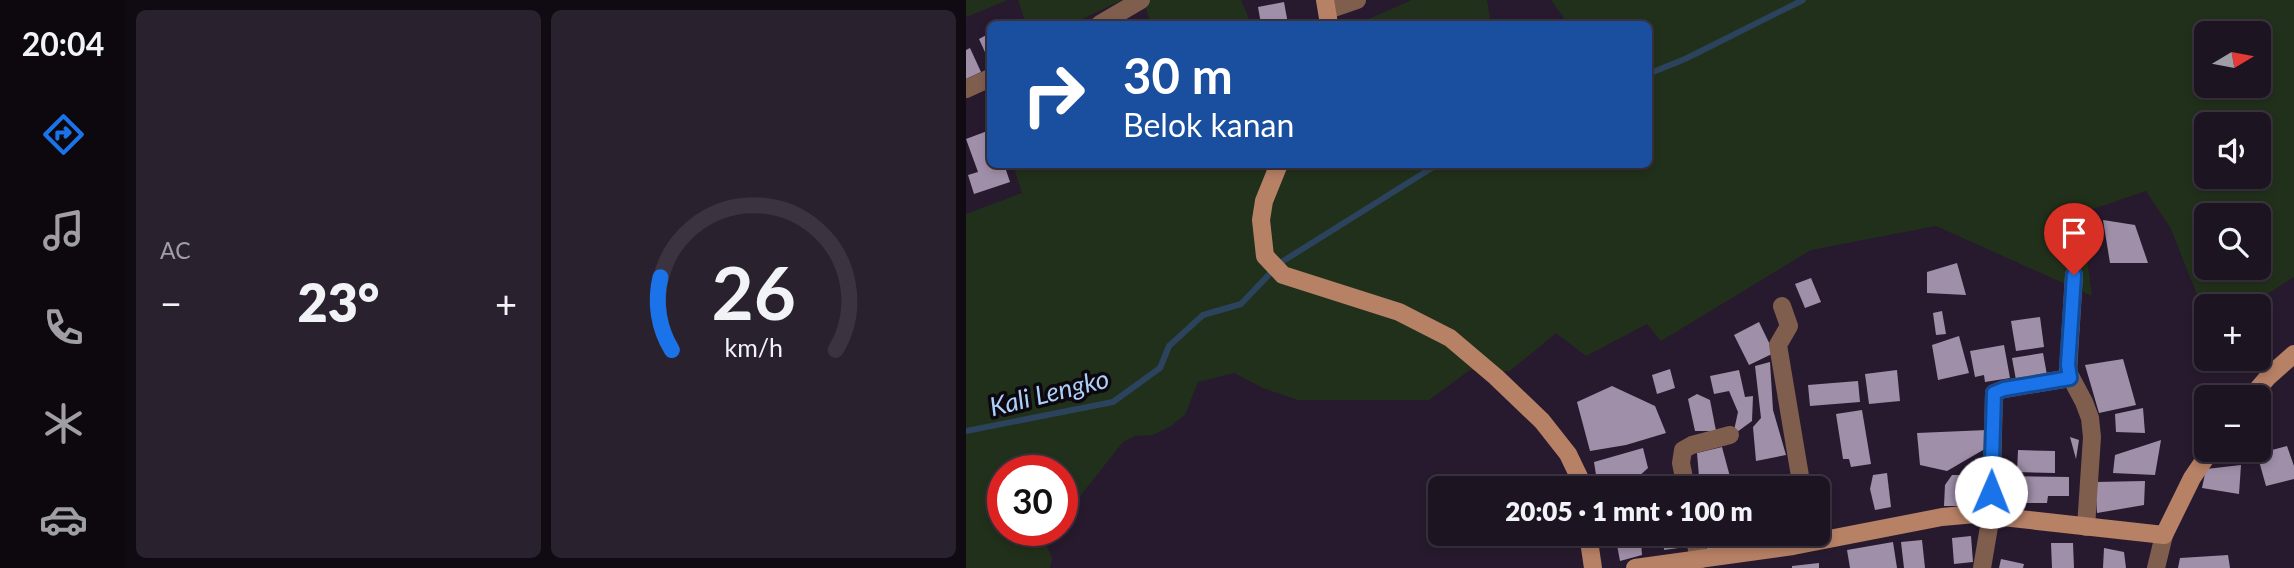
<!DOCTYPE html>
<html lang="id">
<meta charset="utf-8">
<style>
body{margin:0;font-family:Lato,sans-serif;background:#2a212f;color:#f1f3f6;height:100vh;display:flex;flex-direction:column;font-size:26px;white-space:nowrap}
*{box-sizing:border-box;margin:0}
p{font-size:23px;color:#a09ea5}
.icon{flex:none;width:38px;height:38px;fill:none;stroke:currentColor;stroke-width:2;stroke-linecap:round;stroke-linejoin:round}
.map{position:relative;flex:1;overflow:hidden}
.sheet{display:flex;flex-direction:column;gap:10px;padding:10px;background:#100b13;width:840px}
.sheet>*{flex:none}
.hud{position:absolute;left:21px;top:21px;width:665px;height:147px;border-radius:10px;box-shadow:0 4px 10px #0003,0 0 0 2px #3b3340;background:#1a4fa0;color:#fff;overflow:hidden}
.needle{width:46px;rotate:80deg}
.controls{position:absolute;left:1228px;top:21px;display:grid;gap:14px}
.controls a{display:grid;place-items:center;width:77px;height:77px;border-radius:10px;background:#1d1422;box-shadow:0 4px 10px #0003,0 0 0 2px #3b3340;font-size:35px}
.speed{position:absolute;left:21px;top:455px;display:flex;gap:14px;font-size:35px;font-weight:700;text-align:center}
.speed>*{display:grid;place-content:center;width:91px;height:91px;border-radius:50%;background:#1d1422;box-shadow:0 4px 10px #0003,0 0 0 2px #3b3340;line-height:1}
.speed .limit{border:10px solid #d22;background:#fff;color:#111}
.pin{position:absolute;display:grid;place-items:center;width:60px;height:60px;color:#fff;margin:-72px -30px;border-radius:50% 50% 50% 0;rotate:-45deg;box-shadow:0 0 7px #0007}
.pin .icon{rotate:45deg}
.me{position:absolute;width:77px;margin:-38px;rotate:1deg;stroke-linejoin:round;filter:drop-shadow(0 0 5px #0008)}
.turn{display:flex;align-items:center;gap:24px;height:147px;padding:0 21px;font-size:32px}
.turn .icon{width:91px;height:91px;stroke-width:2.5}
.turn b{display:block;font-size:49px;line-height:60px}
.big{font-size:52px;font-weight:800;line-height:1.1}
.sheet .widget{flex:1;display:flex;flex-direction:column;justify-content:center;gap:10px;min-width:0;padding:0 24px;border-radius:10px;background:#2a212f}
.sheet .dial{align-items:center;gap:0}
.dial svg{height:182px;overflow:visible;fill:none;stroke:#3b3340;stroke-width:7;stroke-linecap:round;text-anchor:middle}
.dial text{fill:#f1f3f6;stroke:none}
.heat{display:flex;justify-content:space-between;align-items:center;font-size:38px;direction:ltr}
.sheet .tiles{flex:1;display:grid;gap:10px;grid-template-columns:repeat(2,1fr)}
.trip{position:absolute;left:462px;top:476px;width:402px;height:70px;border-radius:10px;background:#1d1422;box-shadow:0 4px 10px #0003,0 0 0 2px #3b3340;font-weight:800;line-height:70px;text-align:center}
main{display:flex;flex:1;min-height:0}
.menu{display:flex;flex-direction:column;width:126px;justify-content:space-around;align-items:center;background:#0c080e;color:#a09ea5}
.menu .icon{width:49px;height:49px}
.menu .on{color:#1a73e8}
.menu b{font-size:32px;color:#f1f3f6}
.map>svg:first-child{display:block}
.green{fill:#21301b;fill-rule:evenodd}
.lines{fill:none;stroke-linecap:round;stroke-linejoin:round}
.stream{stroke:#2b435c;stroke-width:6}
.building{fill:#a08fa9}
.street{stroke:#805e4e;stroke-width:18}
.secondary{stroke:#b78166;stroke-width:18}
.route-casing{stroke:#114b97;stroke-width:18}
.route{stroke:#1a73e8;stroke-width:12}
.labels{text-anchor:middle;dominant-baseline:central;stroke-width:7;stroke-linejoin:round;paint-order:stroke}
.water-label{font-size:26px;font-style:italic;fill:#acd0f7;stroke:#0d0710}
</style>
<main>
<nav class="menu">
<b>20:04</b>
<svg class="icon on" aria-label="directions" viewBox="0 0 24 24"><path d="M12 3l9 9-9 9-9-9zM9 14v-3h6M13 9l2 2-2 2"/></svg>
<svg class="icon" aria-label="music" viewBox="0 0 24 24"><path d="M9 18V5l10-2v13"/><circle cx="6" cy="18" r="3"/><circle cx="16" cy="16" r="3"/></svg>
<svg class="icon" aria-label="phone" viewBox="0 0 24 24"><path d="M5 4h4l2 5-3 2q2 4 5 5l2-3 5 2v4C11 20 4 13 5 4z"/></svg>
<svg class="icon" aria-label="climate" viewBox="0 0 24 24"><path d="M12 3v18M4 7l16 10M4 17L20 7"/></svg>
<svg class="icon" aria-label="car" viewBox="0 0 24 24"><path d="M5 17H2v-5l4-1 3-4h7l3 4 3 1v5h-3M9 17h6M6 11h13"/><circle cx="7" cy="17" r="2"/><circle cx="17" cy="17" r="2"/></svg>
</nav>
<section class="sheet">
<div class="tiles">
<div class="widget"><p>AC</p>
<div class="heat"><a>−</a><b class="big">23°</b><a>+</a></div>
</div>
<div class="widget dial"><svg viewBox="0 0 100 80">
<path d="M14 69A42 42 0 1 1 86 69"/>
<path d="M14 69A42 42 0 0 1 9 37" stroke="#1a73e8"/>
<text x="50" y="56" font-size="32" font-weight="700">26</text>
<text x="50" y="72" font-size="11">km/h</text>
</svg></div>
</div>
</section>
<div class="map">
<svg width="1328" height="568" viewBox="0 0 1328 568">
<rect width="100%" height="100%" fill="#271a2e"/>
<g class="green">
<path d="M 0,0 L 42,0 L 0,17 Z"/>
<path d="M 52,0 L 156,0 L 106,24 L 60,24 Z"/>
<path d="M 177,0 L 275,0 L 285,24 L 185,24 Z"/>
<path d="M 446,0 L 521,0 L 525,24 L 391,24 Z"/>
<path d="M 585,0 L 1328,0 L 1328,277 L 1282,306 L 1241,306 L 1241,320 L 1205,229 L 1180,191 L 1115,213 L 1126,296 L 970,226 L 845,250 L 695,341 L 681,324 L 620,356 L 590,333 L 544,371 L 504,370 L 463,400 L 332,400 L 297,388 L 268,373 L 232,382 L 219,415 L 205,426 L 187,435 L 169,436 L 157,442 L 96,519 L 96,471 L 37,471 L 37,530 L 88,530 L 79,541 L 86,558 L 84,568 L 0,568 L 0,214 L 56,193 L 47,165 L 682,164 L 682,24 L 602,24 ZM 1241,33 L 1293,33 L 1293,86 L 1241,86 ZM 1241,124 L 1293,124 L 1293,177 L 1241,177 ZM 1241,215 L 1293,215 L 1293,268 L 1241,268 Z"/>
</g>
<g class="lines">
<g class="stream">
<path d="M 682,74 L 719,59 L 837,0"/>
<path d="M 0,431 L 147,402 L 194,368 L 203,346 L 237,315 L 275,304 L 314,263 L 472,164"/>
</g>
</g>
<g class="building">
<path d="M 318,2 L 322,24 L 295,24 L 292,7 Z"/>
<path d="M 24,33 L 24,63 L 13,39 Z"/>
<path d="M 4,48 L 15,72 L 0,79 L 0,50 Z"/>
<path d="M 24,130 L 24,164 L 38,164 L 44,182 L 8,194 L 2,175 L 12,172 L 0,139 Z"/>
<path d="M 1137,220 L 1169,225 L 1182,263 L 1144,263 Z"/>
<path d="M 991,263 L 1000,295 L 961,293 L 961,272 Z"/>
<path d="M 845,278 L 855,302 L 839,308 L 829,284 Z"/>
<path d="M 976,311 L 980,334 L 970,335 L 967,313 Z"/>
<path d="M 1074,317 L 1078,347 L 1050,351 L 1045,321 Z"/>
<path d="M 793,322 L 808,353 L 783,365 L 768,335 Z"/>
<path d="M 993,336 L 1003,373 L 972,380 L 966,345 Z"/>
<path d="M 1038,345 L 1044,378 L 1019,382 L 1018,375 L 1009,377 L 1004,351 Z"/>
<path d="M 1077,353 L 1081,375 L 1050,380 L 1046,358 Z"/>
<path d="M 1157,359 L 1170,405 L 1133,413 L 1119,365 Z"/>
<path d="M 804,362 L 807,410 L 820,455 L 790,461 L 787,427 L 795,418 L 789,366 Z"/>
<path d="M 704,369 L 709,388 L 691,394 L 686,375 Z"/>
<path d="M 773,370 L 779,397 L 787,396 L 786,421 L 767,435 L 772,412 L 763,391 L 748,394 L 744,376 Z"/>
<path d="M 931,370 L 934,401 L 903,404 L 899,374 Z"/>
<path d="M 892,381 L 894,402 L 844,406 L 842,385 Z"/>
<path d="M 646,386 L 689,406 L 700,433 L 660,445 L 624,451 L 611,402 Z"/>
<path d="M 731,394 L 744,400 L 750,431 L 729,431 L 722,399 Z"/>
<path d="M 1177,408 L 1179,433 L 1150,432 L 1149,414 Z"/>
<path d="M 896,410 L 905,464 L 885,467 L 883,459 L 877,459 L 870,414 Z"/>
<path d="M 1021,430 L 1024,446 L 981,471 L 954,465 L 951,433 Z"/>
<path d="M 1104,437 L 1113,440 L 1110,459 Z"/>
<path d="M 1195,440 L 1189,475 L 1147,473 L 1149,455 Z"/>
<path d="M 1321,446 L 1328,466 L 1328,479 L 1300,486 L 1291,454 Z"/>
<path d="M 756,447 L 767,488 L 734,488 L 731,453 Z"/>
<path d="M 677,448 L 682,468 L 660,488 L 632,488 L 628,462 Z"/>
<path d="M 1052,450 L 1089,451 L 1089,473 L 1051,472 Z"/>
<path d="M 1254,450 L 1272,452 L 1273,458 L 1255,455 Z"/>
<path d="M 1018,457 L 1020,504 L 1008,505 L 1009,459 Z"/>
<path d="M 1275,465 L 1273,494 L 1236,488 L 1240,469 Z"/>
<path d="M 921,473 L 925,507 L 909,510 L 904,489 L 907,475 Z"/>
<path d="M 986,475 L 1000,475 L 1001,506 L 978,506 L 979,485 Z"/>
<path d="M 1042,476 L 1103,477 L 1103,496 L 1082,496 L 1081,503 L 1041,503 Z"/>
<path d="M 829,477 L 830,488 L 787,488 L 786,487 Z"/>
<path d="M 1179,481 L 1178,505 L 1131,513 L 1129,482 Z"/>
<path d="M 697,534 L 717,534 L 720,547 L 698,550 Z"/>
<path d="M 737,534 L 819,534 L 820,535 L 741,550 Z"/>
<path d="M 1005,536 L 1007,562 L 988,564 L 986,538 Z"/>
<path d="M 956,540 L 959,568 L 938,568 L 935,542 Z"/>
<path d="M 675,541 L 676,555 L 654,561 L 651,545 Z"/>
<path d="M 927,542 L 931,568 L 884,568 L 881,550 Z"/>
<path d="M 1085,543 L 1107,543 L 1108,568 L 1086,568 Z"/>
<path d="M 1138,548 L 1158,552 L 1160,568 L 1137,568 Z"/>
<path d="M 1262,555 L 1264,568 L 1212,568 L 1214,558 Z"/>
<path d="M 1035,559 L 1058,564 L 1057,568 L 1033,568 Z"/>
<path d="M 853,563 L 853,568 L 826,568 L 826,566 Z"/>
</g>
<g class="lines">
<g class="street">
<path d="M 362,10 L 391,0"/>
<path d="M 134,24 L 175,0"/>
<path d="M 0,89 L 24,78"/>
<path d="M 1108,275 L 1102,372 L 1118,402 L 1124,418 L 1126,437 L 1120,527"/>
<path d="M 816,306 L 823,326 L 812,345 L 836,488"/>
<path d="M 720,488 L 715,463 L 717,450 L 726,445 L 764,435"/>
<path d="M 728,534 L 733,560"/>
<path d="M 1016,568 L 1025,515 L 1028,393 L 1038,389 L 1104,378"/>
<path d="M 1190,568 L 1198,535"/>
</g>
<g class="secondary">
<path d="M 359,0 L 363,24"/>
<path d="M 313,164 L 298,201 L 295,220 L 299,256 L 317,275 L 433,312 L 484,338 L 530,377 L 576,421 L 602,454 L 614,479 L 615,488"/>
<path d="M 1285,397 L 1302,377 L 1328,354"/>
<path d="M 622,534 L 627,568"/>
<path d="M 669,568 L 827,546 L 976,517 L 1009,514 L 1198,535 L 1226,478 L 1245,450"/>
</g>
</g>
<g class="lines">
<defs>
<path id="route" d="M 1025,492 L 1028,393 L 1038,389 L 1104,378 L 1102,365 L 1108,275"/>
</defs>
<use href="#route" class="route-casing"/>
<use href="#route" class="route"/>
</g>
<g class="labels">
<g class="water-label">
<text transform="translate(83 392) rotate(-14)">Kali Lengko</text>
</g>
</g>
</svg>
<div class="controls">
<a><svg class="needle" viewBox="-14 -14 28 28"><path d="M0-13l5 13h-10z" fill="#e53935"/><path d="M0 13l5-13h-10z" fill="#a09ea5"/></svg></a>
<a><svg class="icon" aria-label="sound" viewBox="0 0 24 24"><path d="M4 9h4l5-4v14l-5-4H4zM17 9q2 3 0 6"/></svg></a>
<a><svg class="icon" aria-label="search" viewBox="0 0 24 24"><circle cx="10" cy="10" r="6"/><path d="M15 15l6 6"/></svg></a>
<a>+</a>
<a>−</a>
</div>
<div class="speed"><div class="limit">30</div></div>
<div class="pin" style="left:1108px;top:275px;background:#d93025"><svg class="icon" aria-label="arrive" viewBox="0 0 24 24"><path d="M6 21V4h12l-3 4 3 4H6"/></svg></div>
<svg class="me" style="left:1025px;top:492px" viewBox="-20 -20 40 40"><circle r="19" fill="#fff"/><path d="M0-13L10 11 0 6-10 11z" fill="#1a73e8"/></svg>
<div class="trip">20:05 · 1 mnt · 100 m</div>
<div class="hud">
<div class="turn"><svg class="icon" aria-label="right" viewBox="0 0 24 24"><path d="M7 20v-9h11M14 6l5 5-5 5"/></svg><div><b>30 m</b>Belok kanan</div></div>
</div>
</div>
</main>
